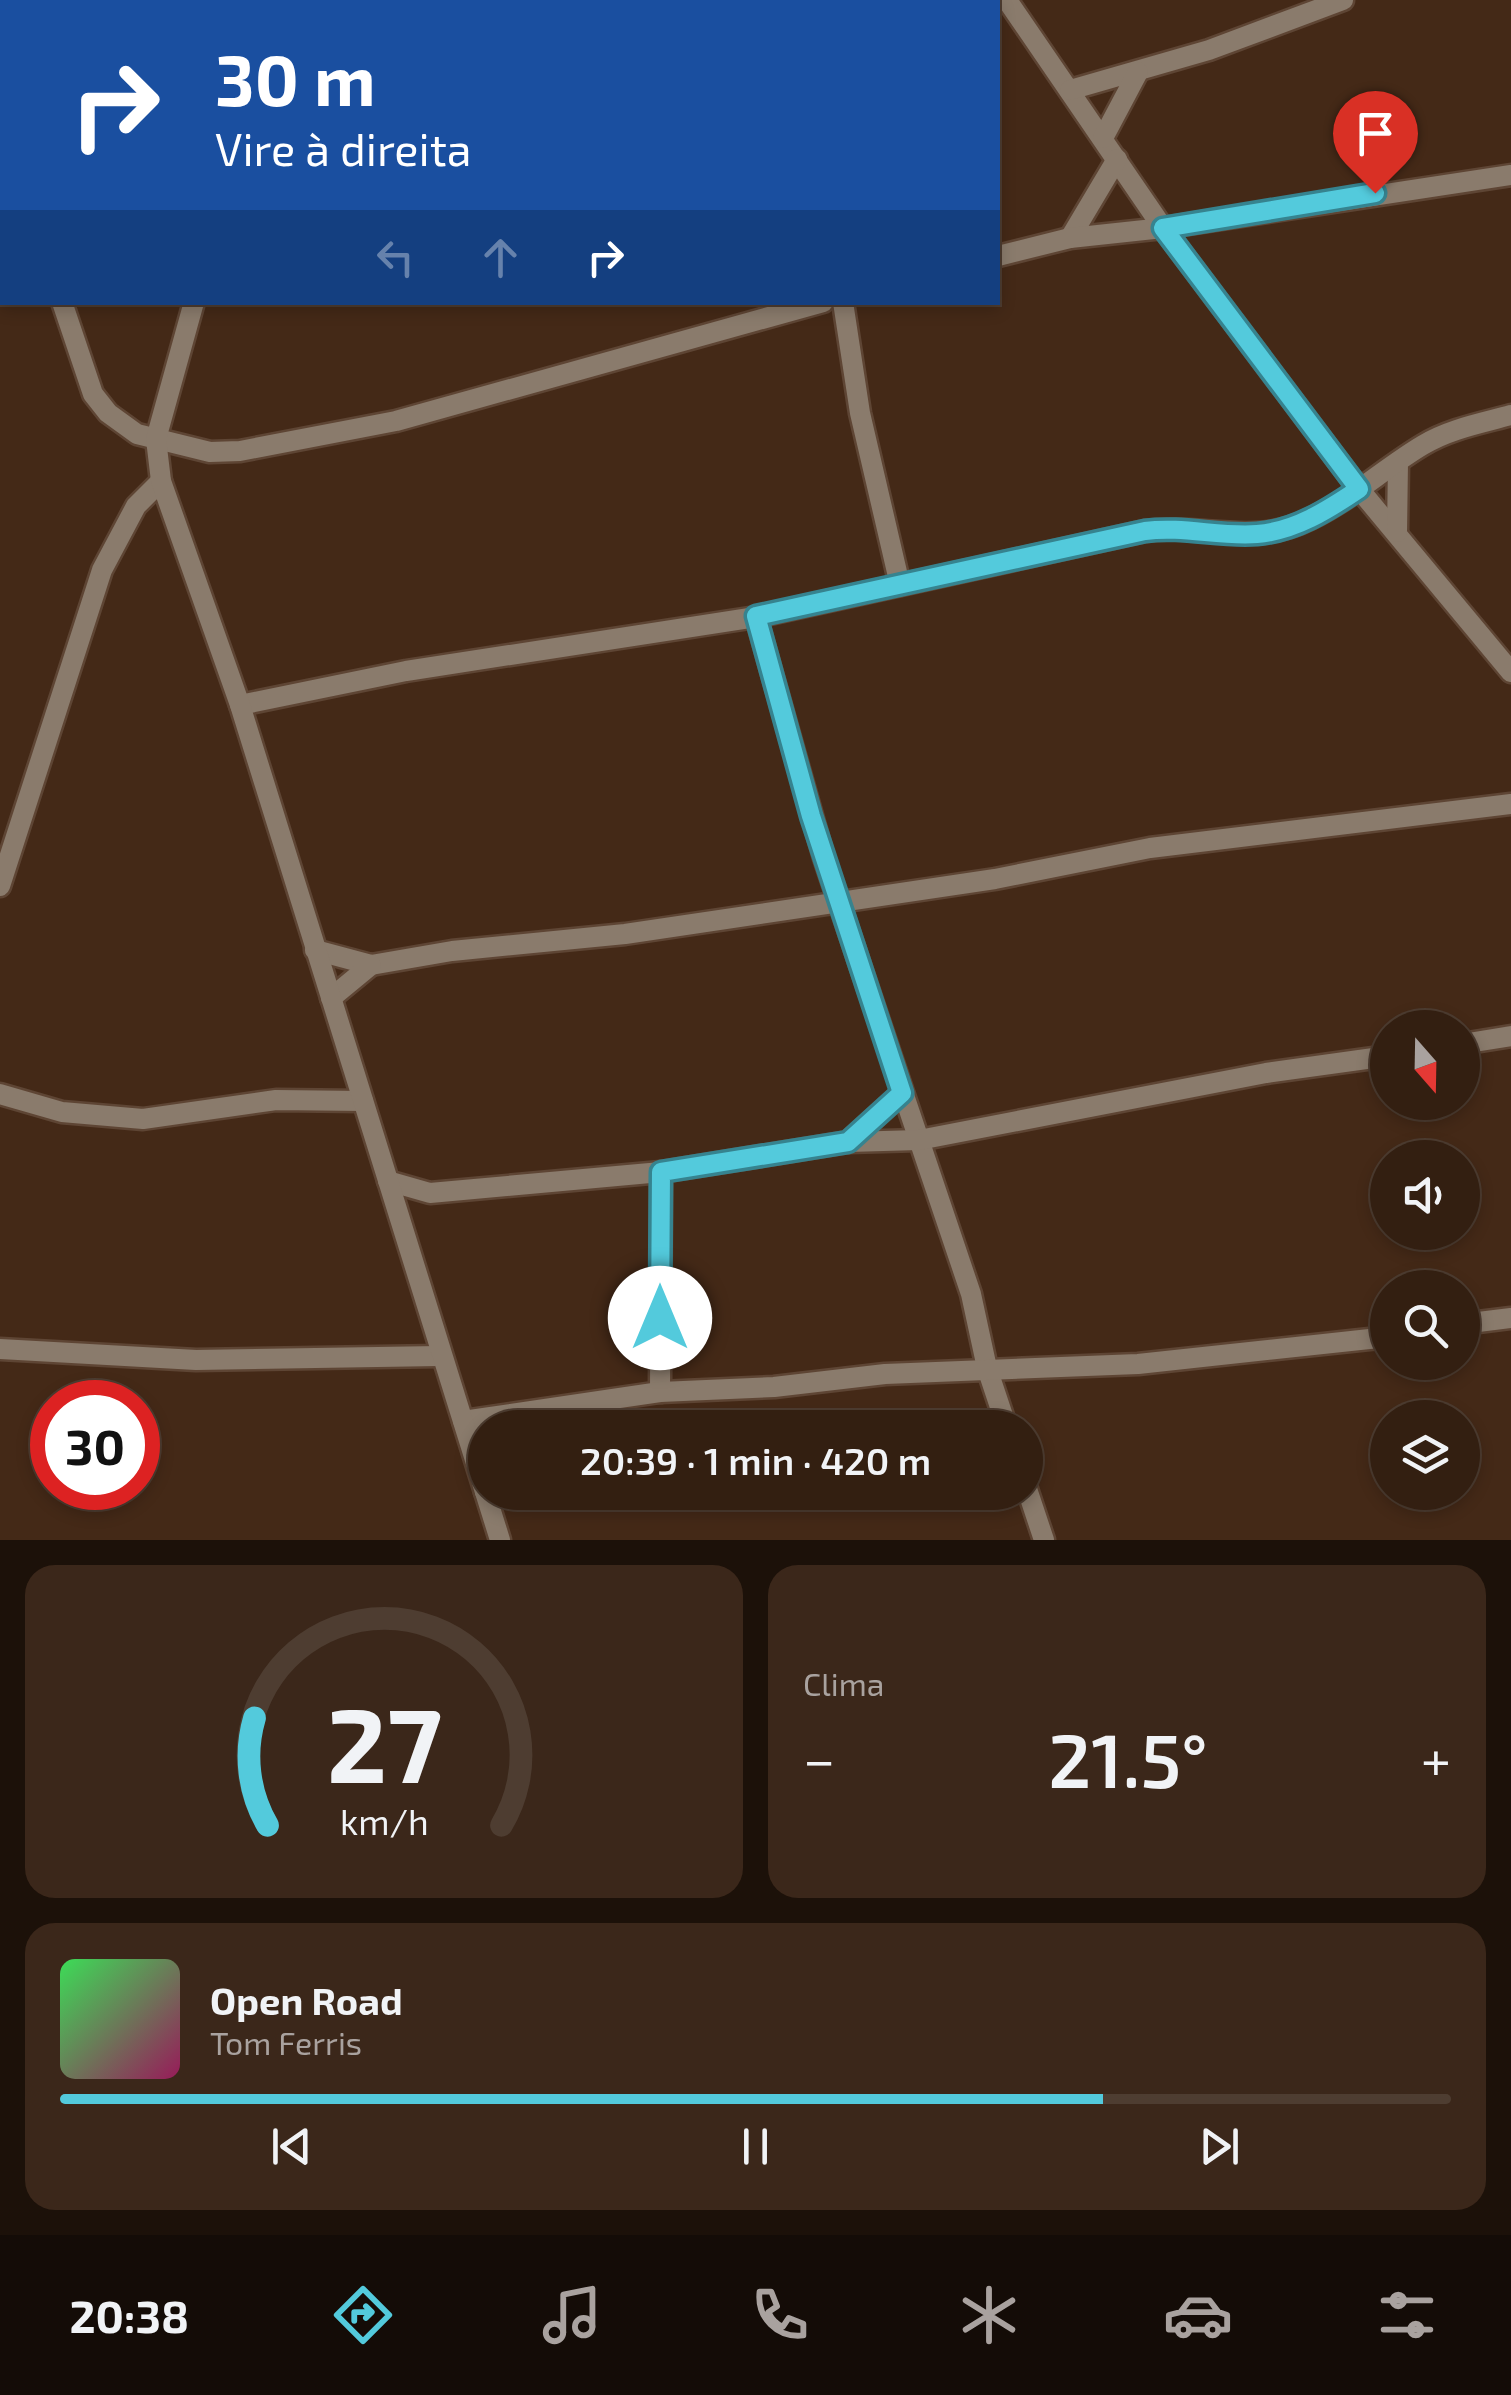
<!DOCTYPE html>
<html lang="pt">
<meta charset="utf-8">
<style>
body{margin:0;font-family:"Exo 2",sans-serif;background:#3b271a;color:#f1f3f6;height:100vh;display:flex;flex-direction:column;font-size:38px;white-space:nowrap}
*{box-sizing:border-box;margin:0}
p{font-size:32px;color:#a9a29f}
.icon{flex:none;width:55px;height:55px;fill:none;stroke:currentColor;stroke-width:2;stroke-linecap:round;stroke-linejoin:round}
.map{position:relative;height:1540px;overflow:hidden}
.details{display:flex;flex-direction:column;gap:25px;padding:25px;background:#1c1109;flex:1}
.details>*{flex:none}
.top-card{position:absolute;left:0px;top:0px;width:1000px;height:305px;box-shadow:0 5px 15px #0003,0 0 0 2px #4e3d31;background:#1a4fa0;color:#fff;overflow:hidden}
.needle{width:65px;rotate:160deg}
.buttons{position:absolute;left:1370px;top:1010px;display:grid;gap:20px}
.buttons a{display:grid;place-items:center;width:110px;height:110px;border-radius:50%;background:#331f11;box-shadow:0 5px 15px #0003,0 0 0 2px #4e3d31;font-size:50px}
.speed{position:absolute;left:30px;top:1380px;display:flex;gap:20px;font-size:50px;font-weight:700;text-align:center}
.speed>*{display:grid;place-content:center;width:130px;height:130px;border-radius:50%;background:#331f11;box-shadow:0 5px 15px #0003,0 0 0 2px #4e3d31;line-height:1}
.speed .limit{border:15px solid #d22;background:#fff;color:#111}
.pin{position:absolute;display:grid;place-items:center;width:85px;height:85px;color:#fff;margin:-102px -42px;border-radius:50% 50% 50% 0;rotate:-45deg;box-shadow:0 0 10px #0007}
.pin .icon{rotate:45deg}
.me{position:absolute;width:110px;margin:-55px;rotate:0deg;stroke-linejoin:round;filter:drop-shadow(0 0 8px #0008)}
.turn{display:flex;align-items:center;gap:35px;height:210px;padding:0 50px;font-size:45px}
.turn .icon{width:130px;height:130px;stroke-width:2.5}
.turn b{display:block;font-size:70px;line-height:85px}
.lanes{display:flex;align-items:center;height:95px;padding:0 50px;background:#0003;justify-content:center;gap:50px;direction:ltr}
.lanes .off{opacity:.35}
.big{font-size:75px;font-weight:600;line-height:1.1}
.details .widget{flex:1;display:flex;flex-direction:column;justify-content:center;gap:15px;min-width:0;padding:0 35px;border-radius:30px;background:#3b271a}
.details .dial{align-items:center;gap:0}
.dial svg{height:260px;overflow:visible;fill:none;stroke:#4e3d31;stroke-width:7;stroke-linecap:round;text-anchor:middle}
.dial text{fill:#f1f3f6;stroke:none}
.song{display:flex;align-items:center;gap:30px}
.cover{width:120px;height:120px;border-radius:15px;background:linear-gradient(135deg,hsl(130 70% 55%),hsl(330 70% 35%))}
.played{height:10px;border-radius:5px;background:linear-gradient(90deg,#53cadc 75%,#4e3d31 75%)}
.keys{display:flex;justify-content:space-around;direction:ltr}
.heat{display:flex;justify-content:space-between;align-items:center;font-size:55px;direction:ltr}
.details .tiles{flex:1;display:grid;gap:25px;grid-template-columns:1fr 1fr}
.widget:last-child{grid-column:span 2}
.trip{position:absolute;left:468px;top:1410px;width:575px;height:100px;border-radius:50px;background:#331f11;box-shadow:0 5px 15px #0003,0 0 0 2px #4e3d31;font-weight:600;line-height:100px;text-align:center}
.tab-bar{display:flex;height:160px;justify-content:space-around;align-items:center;background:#140c07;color:#a9a29f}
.tab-bar .icon{width:70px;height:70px}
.tab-bar .on{color:#53cadc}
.tab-bar b{font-size:45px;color:#f1f3f6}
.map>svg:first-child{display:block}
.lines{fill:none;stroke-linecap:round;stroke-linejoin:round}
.minor-casing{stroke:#5e4534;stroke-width:25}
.tertiary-casing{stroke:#5e4534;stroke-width:25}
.minor{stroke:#8a7b6c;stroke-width:20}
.tertiary{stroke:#8a7b6c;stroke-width:20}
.route-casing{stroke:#36838f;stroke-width:25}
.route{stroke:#53cadc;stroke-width:18}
</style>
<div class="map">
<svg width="1511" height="1540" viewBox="0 0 1511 1540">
<rect width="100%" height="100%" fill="#442917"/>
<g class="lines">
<defs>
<g id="minor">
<path d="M 211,0 L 217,2"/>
<path d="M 730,0 L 731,2"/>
<path d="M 1007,0 L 1163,228 L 1359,489 L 1511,672"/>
<path d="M 1070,90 L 1209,50 L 1343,0"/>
<path d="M 0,103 L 2,111"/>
<path d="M 1103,138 L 1138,72"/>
<path d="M 1070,238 L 1117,159"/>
<path d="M 998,256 L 1070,238 L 1163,228 L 1511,175"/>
<path d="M 62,302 L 93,394 L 108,413 L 137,434 L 210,452 L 240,451 L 396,421 L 823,302"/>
<path d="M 843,302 L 860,413 L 900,585"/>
<path d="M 1397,532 L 1398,462"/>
<path d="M 756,617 L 824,858 L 971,1294 L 987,1368 L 1007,1428"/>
<path d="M 240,705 L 406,671 L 756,617 L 1145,531 C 1196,524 1250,544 1299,524 C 1345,505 1381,470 1423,445 C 1449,429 1482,423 1511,415"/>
<path d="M 0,886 L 102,570 L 136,506 L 161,481"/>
<path d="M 315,950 L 371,965 L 452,951 L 625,934 L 995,879 L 1150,848 L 1511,804"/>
<path d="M 331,998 L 371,965"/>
<path d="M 1462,1044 L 1511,1036"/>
<path d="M 0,1094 L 62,1112 L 143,1119 L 276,1100 L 363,1101"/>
<path d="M 848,1142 L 902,1093"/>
<path d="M 388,1181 L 430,1193 L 661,1172 L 848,1142 L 919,1140 L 1266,1073 L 1388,1056"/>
<path d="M 1462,1324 L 1511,1318"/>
<path d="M 0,1349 L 196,1360 L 439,1356"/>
<path d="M 660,1392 L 661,1172"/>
<path d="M 463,1421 L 660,1392 L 774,1387 L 885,1374 L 1138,1364 L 1388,1337"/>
<path d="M 1025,1483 L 1044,1540"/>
</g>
<g id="tertiary">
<path d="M 274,2 L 274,0"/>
<path d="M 194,302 L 156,439 L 161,481 L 240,705 L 485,1492"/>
<path d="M 485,1492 L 500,1540"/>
</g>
</defs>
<use href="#minor" class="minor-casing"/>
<use href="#tertiary" class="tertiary-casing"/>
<use href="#minor" class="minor"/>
<use href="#tertiary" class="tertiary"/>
</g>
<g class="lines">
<defs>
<path id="route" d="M 660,1318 L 661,1172 L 848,1142 L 902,1093 L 811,816 L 756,616 L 1145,531 C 1183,526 1220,537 1257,534 C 1295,531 1328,510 1359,489 L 1163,228 L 1375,193"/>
</defs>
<use href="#route" class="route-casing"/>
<use href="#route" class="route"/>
</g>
</svg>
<div class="buttons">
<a><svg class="needle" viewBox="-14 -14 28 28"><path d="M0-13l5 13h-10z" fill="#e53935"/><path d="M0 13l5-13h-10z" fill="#a9a29f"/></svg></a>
<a><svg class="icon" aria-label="sound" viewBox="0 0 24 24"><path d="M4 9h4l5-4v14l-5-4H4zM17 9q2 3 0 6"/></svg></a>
<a><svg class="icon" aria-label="search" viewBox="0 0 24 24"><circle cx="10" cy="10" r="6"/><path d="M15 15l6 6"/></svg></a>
<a><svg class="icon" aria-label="layers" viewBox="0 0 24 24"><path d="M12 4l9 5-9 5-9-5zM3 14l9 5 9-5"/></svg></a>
</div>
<div class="speed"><div class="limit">30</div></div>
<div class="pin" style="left:1375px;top:193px;background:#d93025"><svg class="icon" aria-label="arrive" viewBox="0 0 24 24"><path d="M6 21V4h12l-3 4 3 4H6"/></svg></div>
<svg class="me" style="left:660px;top:1318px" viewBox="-20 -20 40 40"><circle r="19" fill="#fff"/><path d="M0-13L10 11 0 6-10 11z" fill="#53cadc"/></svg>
<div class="trip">20:39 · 1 min · 420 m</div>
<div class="top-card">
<div class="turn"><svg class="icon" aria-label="right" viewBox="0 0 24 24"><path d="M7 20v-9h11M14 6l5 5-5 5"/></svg><div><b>30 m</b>Vire à direita</div></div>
<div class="lanes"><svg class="icon off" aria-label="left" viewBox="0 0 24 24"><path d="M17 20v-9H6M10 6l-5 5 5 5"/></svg><svg class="icon off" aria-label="ahead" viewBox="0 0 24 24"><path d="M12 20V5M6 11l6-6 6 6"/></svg><svg class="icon" aria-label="right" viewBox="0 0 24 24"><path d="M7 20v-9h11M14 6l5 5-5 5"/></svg></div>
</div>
</div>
<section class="details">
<div class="tiles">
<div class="widget dial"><svg viewBox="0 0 100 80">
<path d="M14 69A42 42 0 1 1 86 69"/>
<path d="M14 69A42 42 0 0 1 10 36" stroke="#53cadc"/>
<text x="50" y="56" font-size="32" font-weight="700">27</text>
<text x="50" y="72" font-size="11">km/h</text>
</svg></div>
<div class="widget"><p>Clima</p>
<div class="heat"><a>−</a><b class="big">21.5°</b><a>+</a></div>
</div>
<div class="widget">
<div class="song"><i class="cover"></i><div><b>Open Road</b><p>Tom Ferris</p></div></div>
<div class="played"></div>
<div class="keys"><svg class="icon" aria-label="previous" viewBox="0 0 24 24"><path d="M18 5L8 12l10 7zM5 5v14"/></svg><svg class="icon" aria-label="pause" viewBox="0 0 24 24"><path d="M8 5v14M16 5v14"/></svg><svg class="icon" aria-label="next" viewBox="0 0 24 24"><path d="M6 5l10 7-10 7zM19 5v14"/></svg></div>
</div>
</div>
</section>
<nav class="tab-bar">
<b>20:38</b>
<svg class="icon on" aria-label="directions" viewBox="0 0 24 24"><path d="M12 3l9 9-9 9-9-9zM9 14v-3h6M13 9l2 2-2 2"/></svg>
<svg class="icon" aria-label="music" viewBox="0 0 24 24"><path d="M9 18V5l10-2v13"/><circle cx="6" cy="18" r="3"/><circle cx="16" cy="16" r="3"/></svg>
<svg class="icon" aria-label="phone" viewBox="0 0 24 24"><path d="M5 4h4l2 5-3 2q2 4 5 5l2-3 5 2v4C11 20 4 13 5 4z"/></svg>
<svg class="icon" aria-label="climate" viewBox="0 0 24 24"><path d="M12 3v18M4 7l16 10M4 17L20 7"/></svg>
<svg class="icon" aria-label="car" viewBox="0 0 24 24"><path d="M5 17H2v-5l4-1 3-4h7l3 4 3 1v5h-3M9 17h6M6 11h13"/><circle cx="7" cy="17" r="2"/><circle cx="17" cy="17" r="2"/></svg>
<svg class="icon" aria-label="filters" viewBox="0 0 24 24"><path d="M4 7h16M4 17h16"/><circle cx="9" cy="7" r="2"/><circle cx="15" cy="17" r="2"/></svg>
</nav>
